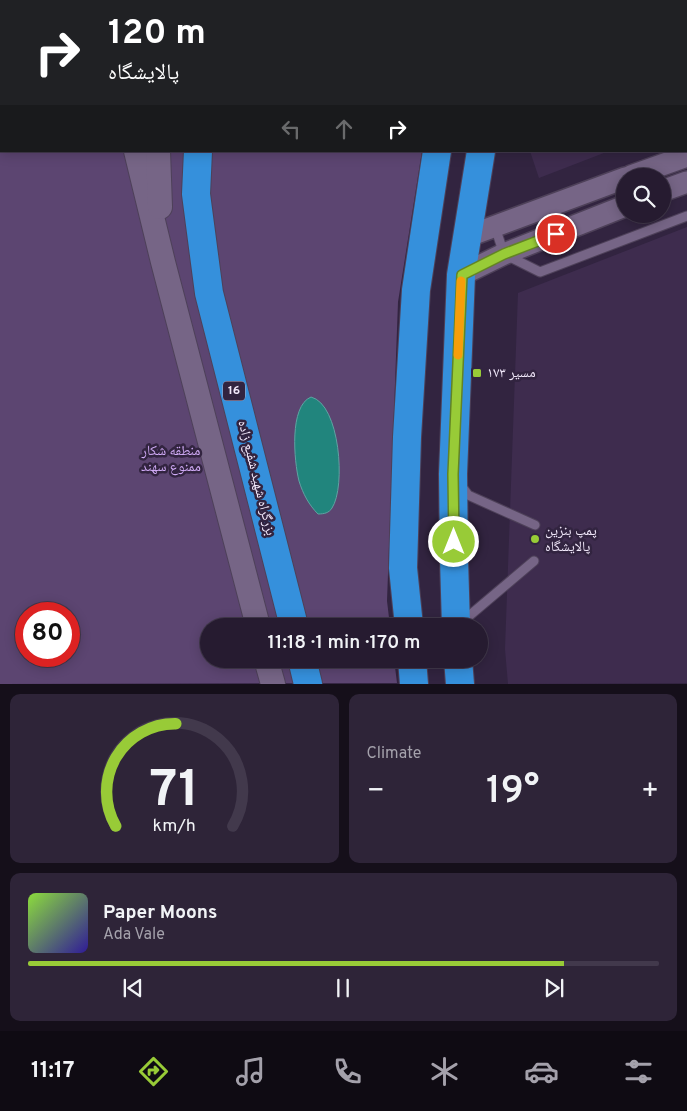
<!DOCTYPE html>
<meta charset="utf-8">
<style>
body{margin:0;font-family:Overpass,"Noto Naskh Arabic",sans-serif;background:#2e2438;color:#f1f3f6;height:100vh;display:flex;flex-direction:column;font-size:19px;white-space:nowrap}
*{box-sizing:border-box;margin:0}
p{font-size:16px;color:#a4a1ab}
.icon{flex:none;width:28px;height:28px;fill:none;stroke:currentColor;stroke-width:2;stroke-linecap:round;stroke-linejoin:round}
.map{position:relative;height:684px;overflow:hidden}
.side{display:flex;flex-direction:column;gap:10px;padding:10px;background:#150f1a;flex:1}
.side>*{flex:none}
.hud{position:absolute;left:0px;top:0px;width:688px;height:152px;box-shadow:0 2px 12px #0003,0 0 0 1px #42394c;background:#202124;color:#fff;overflow:hidden}
.buttons{position:absolute;left:616px;top:168px;display:grid;gap:10px}
.buttons a{display:grid;place-items:center;width:55px;height:55px;border-radius:50%;background:#261b30;box-shadow:0 2px 12px #0003,0 0 0 1px #42394c;font-size:25px}
.speed{position:absolute;left:15px;top:602px;display:flex;gap:10px;font-size:25px;font-weight:700;text-align:center}
.speed>*{display:grid;place-content:center;width:65px;height:65px;border-radius:50%;background:#261b30;box-shadow:0 2px 12px #0003,0 0 0 1px #42394c;line-height:1}
.speed .limit{border:8px solid #d22;background:#fff;color:#111}
.pin{position:absolute;display:grid;place-items:center;width:42px;height:42px;color:#fff;margin:-21px;border:2px solid #fff;border-radius:50%;box-shadow:0 1px 5px #0007}
.me{position:absolute;width:55px;margin:-28px;rotate:0deg;stroke-linejoin:round;filter:drop-shadow(0 0 4px #0008)}
.turn{display:flex;align-items:center;gap:18px;height:105px;padding:0 25px;font-size:22px}
.turn .icon{width:65px;height:65px;stroke-width:2.5}
.turn b{display:block;font-size:35px;line-height:42px}
.lanes{display:flex;align-items:center;height:48px;padding:0 25px;background:#0003;justify-content:center;gap:25px;direction:ltr}
.lanes .off{opacity:.35}
.big{font-size:38px;font-weight:600;line-height:1.1}
.side .tile{flex:1;display:flex;flex-direction:column;justify-content:center;gap:8px;min-width:0;padding:0 18px;border-radius:10px;background:#2e2438}
.side .dial{align-items:center;gap:0}
.dial svg{height:130px;overflow:visible;fill:none;stroke:#42394c;stroke-width:7;stroke-linecap:round;text-anchor:middle}
.dial text{fill:#f1f3f6;stroke:none}
.song{display:flex;align-items:center;gap:15px}
.cover{width:60px;height:60px;border-radius:8px;background:linear-gradient(135deg,hsl(90 70% 55%),hsl(250 70% 35%))}
.played{height:5px;border-radius:2px;background:linear-gradient(90deg,#98cb37 85%,#42394c 85%)}
.keys{display:flex;justify-content:space-around;direction:ltr}
.heat{display:flex;justify-content:space-between;align-items:center;font-size:28px;direction:ltr}
.side .tiles{flex:1;display:grid;gap:10px;grid-template-columns:1fr 1fr}
.tile:last-child{grid-column:span 2}
.trip{position:absolute;left:200px;top:618px;width:288px;height:50px;border-radius:25px;background:#261b30;box-shadow:0 2px 12px #0003,0 0 0 1px #42394c;font-weight:600;line-height:50px;text-align:center}
.dock{display:flex;height:80px;justify-content:space-around;align-items:center;background:#0f0b13;color:#a4a1ab}
.dock .icon{width:35px;height:35px}
.dock .on{color:#98cb37}
.dock b{font-size:22px;color:#f1f3f6}
.map>svg:first-child{display:block}
.built{fill:#3e2c4e}
.green{fill:#5c4571;fill-rule:evenodd}
.water{fill:#21857d;stroke:#5fa3a2}
.lines{fill:none;stroke-linecap:round;stroke-linejoin:round}
.service-casing{stroke:#4e4159;stroke-width:11}
.tertiary-casing{stroke:#4e4159;stroke-width:24}
.secondary-casing{stroke:#4e4159;stroke-width:26}
.trunk-casing{stroke:#4e4159;stroke-width:30}
.service{stroke:#766586;stroke-width:9}
.tertiary{stroke:#766586;stroke-width:21}
.secondary{stroke:#766586;stroke-width:24}
.trunk{stroke:#3590dc;stroke-width:28}
.route-casing{stroke:#638424;stroke-width:12}
.route{stroke:#98cb37;stroke-width:9}
.slow{stroke:#f59e0b;stroke-width:9}
.poi-dot{fill:#98cb37;stroke:#322440;stroke-width:2}
.labels{text-anchor:middle;dominant-baseline:central;stroke-width:5;stroke-linejoin:round;paint-order:stroke}
.shield{fill:#322440;stroke:#b8adc2;stroke-width:1}
.shield-label{font-size:12px;font-weight:bold;fill:#f1e8fa}
.poi-label{font-size:14px;fill:#f1e8fa;stroke:#322440;text-anchor:start}
.park-label{font-size:14px;fill:#d1abf7;stroke:#322440}
.street-label{font-size:14px;fill:#f1e8fa;stroke:#322440}
</style>
<div class="map">
<svg width="687" height="684" viewBox="0 0 687 684">
<rect width="100%" height="100%" fill="#322440"/>
<g class="built">
<path d="M 550,0 L 687,0 L 687,122 L 686,1 L 549,1 Z"/>
<path d="M 530,151 L 609,151 L 539,178 Z"/>
<path d="M 687,227 L 687,683 L 508,684 L 505,649 L 518,293 Z"/>
</g>
<path class="green" d="M 0,0 L 361,0 L 1,1 L 1,151 L 422,151 L 398,302 L 387,601 L 390,626 L 209,626 L 209,659 L 394,659 L 397,683 L 0,684 ZM 26,614 L 69,614 L 69,656 L 26,656 Z"/>
<path class="water" d="M 311,397 C 340,404 346,487 332,508 C 329,513 324,514 318,514 C 309,505 303,494 299,481 C 294,461 289,406 311,397 Z"/>
<g class="lines">
<defs>
<g id="service">
<path d="M 495,227 L 504,254 L 540,272 L 687,216"/>
<path d="M 460,484 L 468,495 L 535,525"/>
<path d="M 465,626 L 469,616 L 534,561"/>
</g>
<g id="tertiary">
<path d="M 631,176 L 687,156"/>
<path d="M 662,191 L 687,182"/>
<path d="M 466,237 L 625,178"/>
<path d="M 461,275 L 504,254 L 625,206"/>
</g>
<g id="secondary">
<path d="M 99,0 L 99,1"/>
<path d="M 136,0 L 137,1"/>
<path d="M 136,151 L 163,262 L 258,626"/>
<path d="M 158,151 L 160,207"/>
<path d="M 266,659 L 273,684"/>
</g>
<g id="trunk">
<path d="M 219,1 L 220,0"/>
<path d="M 468,1 L 468,0"/>
<path d="M 509,1 L 509,0"/>
<path d="M 534,1 L 535,0"/>
<path d="M 198,151 L 196,194 L 209,293 L 294,626"/>
<path d="M 409,626 L 403,568 L 407,437 L 416,290 L 437,151"/>
<path d="M 456,626 L 454,559 L 453,474 L 461,275 L 481,151"/>
<path d="M 302,659 L 308,684"/>
<path d="M 412,659 L 414,684"/>
<path d="M 458,659 L 460,684"/>
</g>
</defs>
<use href="#service" class="service-casing"/>
<use href="#tertiary" class="tertiary-casing"/>
<use href="#secondary" class="secondary-casing"/>
<use href="#trunk" class="trunk-casing"/>
<use href="#service" class="service"/>
<use href="#tertiary" class="tertiary"/>
<use href="#secondary" class="secondary"/>
<use href="#trunk" class="trunk"/>
</g>
<g class="lines">
<defs>
<path id="route" d="M 454,542 L 453,474 L 462,275 L 504,254 L 556,234"/>
</defs>
<use href="#route" class="route-casing"/>
<use href="#route" class="route"/>
<path class="slow" d="M 458,355 L 461,281"/>
</g>
<g class="poi-dot">
<rect x="472" y="368" width="10" height="10" rx="2.5"/>
<circle cx="535" cy="539" r="5"/>
</g>
<g class="labels">
<rect class="shield" x="223" y="381.5" width="22" height="19" rx="4"/>
<g class="shield-label">
<text x="234" y="391">16</text>
</g>
<g class="poi-label">
<text x="487" y="373">مسیر ۱۷۳</text>
<text x="545" y="531">پمپ بنزین<tspan x="545" dy="16">پالایشگاه</tspan></text>
</g>
<g class="park-label">
<text x="171" y="451">منطقه شکار<tspan x="171" dy="16">ممنوع سهند</tspan></text>
</g>
<g class="street-label">
<text transform="translate(256 478) rotate(76)">بزرگراه شهید شفیع زاده</text>
</g>
</g>
</svg>
<div class="buttons">
<a><svg class="icon" aria-label="search" viewBox="0 0 24 24"><circle cx="10" cy="10" r="6"/><path d="M15 15l6 6"/></svg></a>
</div>
<div class="speed"><div class="limit">80</div></div>
<div class="pin" style="left:556px;top:234px;background:#d93025"><svg class="icon" aria-label="arrive" viewBox="0 0 24 24"><path d="M6 21V4h12l-3 4 3 4H6"/></svg></div>
<svg class="me" style="left:454px;top:542px" viewBox="-20 -20 40 40"><circle r="17" fill="#98cb37" stroke="#fff" stroke-width="3"/><path d="M0-11L8 9 0 5-8 9z" fill="#fff"/></svg>
<div class="trip">11:18 · 1 min · 170 m</div>
<div class="hud">
<div class="turn"><svg class="icon" aria-label="right" viewBox="0 0 24 24"><path d="M7 20v-9h11M14 6l5 5-5 5"/></svg><div><b>120 m</b>پالایشگاه</div></div>
<div class="lanes"><svg class="icon off" aria-label="left" viewBox="0 0 24 24"><path d="M17 20v-9H6M10 6l-5 5 5 5"/></svg><svg class="icon off" aria-label="ahead" viewBox="0 0 24 24"><path d="M12 20V5M6 11l6-6 6 6"/></svg><svg class="icon" aria-label="right" viewBox="0 0 24 24"><path d="M7 20v-9h11M14 6l5 5-5 5"/></svg></div>
</div>
</div>
<section class="side">
<div class="tiles">
<div class="tile dial"><svg viewBox="0 0 100 80">
<path d="M14 69A42 42 0 1 1 86 69"/>
<path d="M14 69A42 42 0 0 1 51 6" stroke="#98cb37"/>
<text x="50" y="56" font-size="32" font-weight="700">71</text>
<text x="50" y="72" font-size="11">km/h</text>
</svg></div>
<div class="tile"><p>Climate</p>
<div class="heat"><a>−</a><b class="big">19°</b><a>+</a></div>
</div>
<div class="tile">
<div class="song"><i class="cover"></i><div><b>Paper Moons</b><p>Ada Vale</p></div></div>
<div class="played"></div>
<div class="keys"><svg class="icon" aria-label="previous" viewBox="0 0 24 24"><path d="M18 5L8 12l10 7zM5 5v14"/></svg><svg class="icon" aria-label="pause" viewBox="0 0 24 24"><path d="M8 5v14M16 5v14"/></svg><svg class="icon" aria-label="next" viewBox="0 0 24 24"><path d="M6 5l10 7-10 7zM19 5v14"/></svg></div>
</div>
</div>
</section>
<nav class="dock">
<b>11:17</b>
<svg class="icon on" aria-label="directions" viewBox="0 0 24 24"><path d="M12 3l9 9-9 9-9-9zM9 14v-3h6M13 9l2 2-2 2"/></svg>
<svg class="icon" aria-label="music" viewBox="0 0 24 24"><path d="M9 18V5l10-2v13"/><circle cx="6" cy="18" r="3"/><circle cx="16" cy="16" r="3"/></svg>
<svg class="icon" aria-label="phone" viewBox="0 0 24 24"><path d="M5 4h4l2 5-3 2q2 4 5 5l2-3 5 2v4C11 20 4 13 5 4z"/></svg>
<svg class="icon" aria-label="climate" viewBox="0 0 24 24"><path d="M12 3v18M4 7l16 10M4 17L20 7"/></svg>
<svg class="icon" aria-label="car" viewBox="0 0 24 24"><path d="M5 17H2v-5l4-1 3-4h7l3 4 3 1v5h-3M9 17h6M6 11h13"/><circle cx="7" cy="17" r="2"/><circle cx="17" cy="17" r="2"/></svg>
<svg class="icon" aria-label="filters" viewBox="0 0 24 24"><path d="M4 7h16M4 17h16"/><circle cx="9" cy="7" r="2"/><circle cx="15" cy="17" r="2"/></svg>
</nav>
